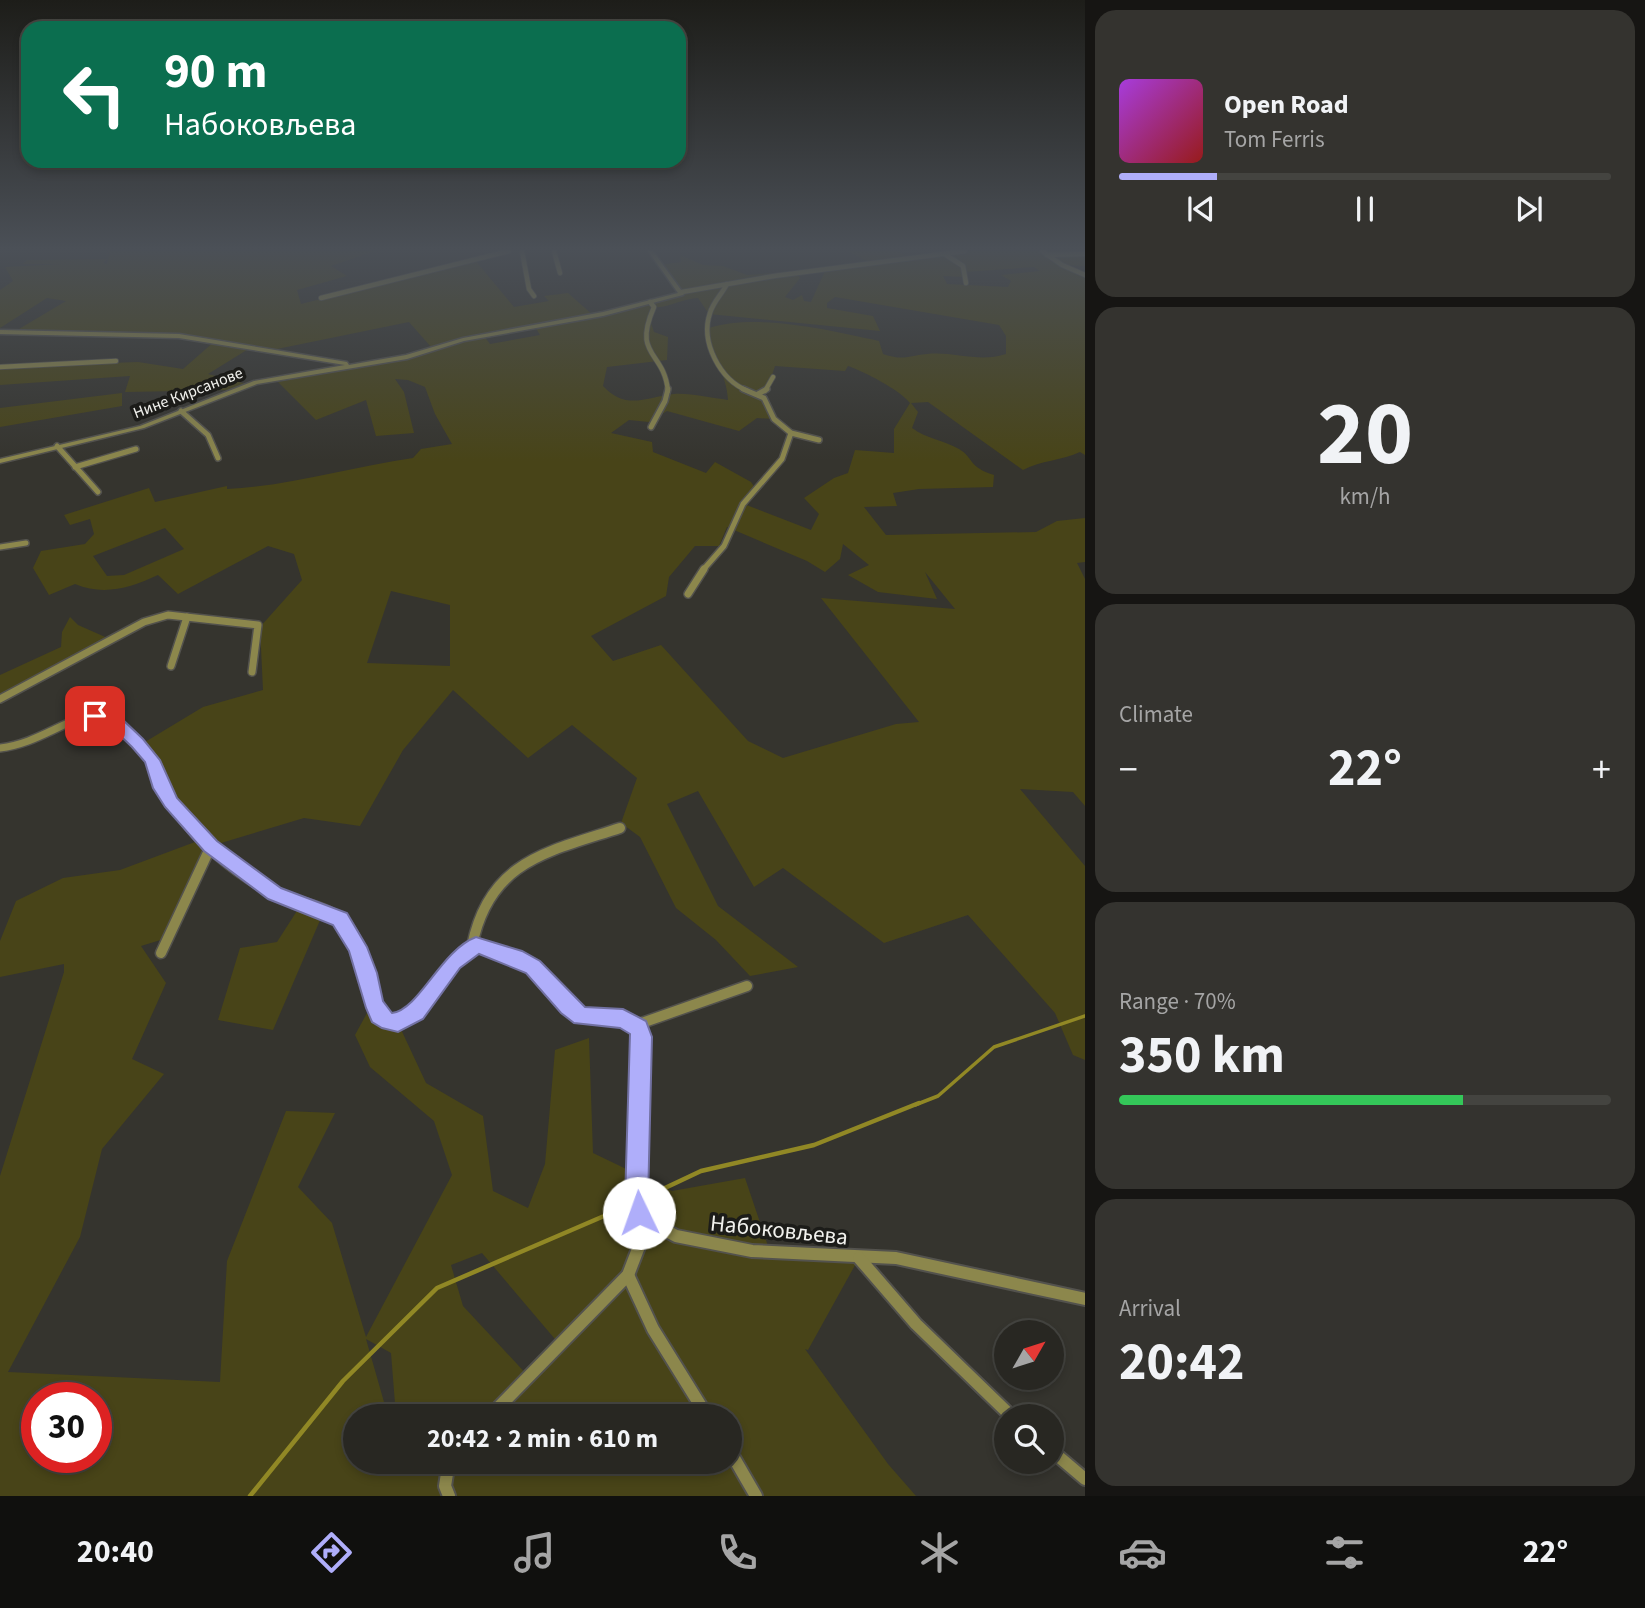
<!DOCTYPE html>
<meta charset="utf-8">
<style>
body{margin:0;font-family:"Source Sans 3",sans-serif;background:#34332f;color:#f1f3f6;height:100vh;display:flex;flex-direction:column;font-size:26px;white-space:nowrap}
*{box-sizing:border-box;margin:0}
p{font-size:23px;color:#a5a5a5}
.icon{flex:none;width:38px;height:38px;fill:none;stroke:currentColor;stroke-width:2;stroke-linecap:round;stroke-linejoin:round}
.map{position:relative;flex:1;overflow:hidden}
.drawer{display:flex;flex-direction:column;gap:10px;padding:10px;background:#161513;width:560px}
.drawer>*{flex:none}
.banner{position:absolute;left:21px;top:21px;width:665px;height:147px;border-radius:21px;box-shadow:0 4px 10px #0003,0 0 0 2px #444440;background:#0b6e4f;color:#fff;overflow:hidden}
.needle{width:46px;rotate:51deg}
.buttons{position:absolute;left:994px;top:1320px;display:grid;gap:14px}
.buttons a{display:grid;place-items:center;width:70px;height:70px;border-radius:50%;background:#282722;box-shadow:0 4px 10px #0003,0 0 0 2px #444440;font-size:35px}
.speed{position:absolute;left:21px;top:1382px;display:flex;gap:14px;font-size:35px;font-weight:700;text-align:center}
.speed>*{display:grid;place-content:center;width:91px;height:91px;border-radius:50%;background:#282722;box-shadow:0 4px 10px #0003,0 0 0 2px #444440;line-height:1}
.speed .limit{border:10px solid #d22;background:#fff;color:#111}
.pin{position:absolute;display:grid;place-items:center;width:60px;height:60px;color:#fff;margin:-30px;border-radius:14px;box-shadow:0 4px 10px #0006}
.me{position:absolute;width:77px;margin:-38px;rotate:357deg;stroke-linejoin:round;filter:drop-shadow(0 0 5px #0008)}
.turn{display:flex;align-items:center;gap:24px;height:147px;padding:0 28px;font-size:32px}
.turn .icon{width:91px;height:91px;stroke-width:2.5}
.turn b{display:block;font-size:49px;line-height:60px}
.big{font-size:52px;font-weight:700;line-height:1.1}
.drawer .tile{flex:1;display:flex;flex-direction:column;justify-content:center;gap:10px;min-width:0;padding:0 24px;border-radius:21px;background:#34332f}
.drawer .dial{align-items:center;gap:0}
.dial b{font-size:91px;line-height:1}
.song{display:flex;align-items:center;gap:21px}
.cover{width:84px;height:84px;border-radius:10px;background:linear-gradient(135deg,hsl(280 70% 55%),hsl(0 70% 35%))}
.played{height:7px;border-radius:4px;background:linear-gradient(90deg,#afaefa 20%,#444440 20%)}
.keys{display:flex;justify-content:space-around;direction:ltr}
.heat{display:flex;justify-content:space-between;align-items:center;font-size:38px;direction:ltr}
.charge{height:10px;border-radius:5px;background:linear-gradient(90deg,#34c759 70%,#444440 0)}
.trip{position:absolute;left:343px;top:1404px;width:399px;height:70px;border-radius:35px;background:#282722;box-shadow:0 4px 10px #0003,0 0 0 2px #444440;font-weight:700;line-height:70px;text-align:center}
.menu{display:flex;height:112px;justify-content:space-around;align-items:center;background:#10100e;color:#a5a5a5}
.menu .icon{width:49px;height:49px}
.menu .on{color:#afaefa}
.menu b{font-size:32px;color:#f1f3f6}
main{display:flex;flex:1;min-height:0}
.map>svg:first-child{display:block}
.green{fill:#484418;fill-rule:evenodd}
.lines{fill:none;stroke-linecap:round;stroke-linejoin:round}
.stream-far1{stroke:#918825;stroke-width:3.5}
.stream{stroke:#918825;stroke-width:4.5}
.minor-far4-casing{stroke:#53524d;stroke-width:6}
.minor-far3-casing{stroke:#53524d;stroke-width:8}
.minor-far2-casing{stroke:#53524d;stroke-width:10}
.minor-far1-casing{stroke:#53524d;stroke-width:13}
.minor-casing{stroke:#53524d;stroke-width:16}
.tertiary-casing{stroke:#53524d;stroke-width:3}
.minor-far4{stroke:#8c874c;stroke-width:4.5}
.minor-far3{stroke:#8c874c;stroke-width:5}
.minor-far2{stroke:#8c874c;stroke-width:7}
.minor-far1{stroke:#8c874c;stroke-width:10}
.minor{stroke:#8c874c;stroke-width:12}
.tertiary{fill:#8c874c;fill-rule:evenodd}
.route{fill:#afaefa;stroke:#7271a2;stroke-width:2}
.labels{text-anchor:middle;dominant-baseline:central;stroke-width:7;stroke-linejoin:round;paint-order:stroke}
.far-street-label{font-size:16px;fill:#f1f1ed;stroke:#1c1c19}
.near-street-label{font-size:23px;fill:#f1f1ed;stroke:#1c1c19}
</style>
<main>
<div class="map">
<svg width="1085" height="1496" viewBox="0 0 1085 1496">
<rect width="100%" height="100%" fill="#35342e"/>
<g class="green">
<path d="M 110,251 L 375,251 L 331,266 L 347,276 L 297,290 L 301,304 L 475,260 L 514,307 L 549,301 L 544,296 L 568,293 L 594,316 L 682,293 L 659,265 L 681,262 L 680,255 L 703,265 L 723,266 L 747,275 L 874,265 L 848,251 L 897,251 L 914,260 L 944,255 L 939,251 L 1085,251 L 1085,266 L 1064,265 L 1085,275 L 1085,455 L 1080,452 C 1060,461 1042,460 1023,470 L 928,402 L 911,403 L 918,412 L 912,428 C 927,439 943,440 959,449 C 974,458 968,467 994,475 L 993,487 L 919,489 L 893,493 L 897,506 L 864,507 L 886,535 L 1036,532 L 1057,521 L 1085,518 L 1085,562 L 1077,563 L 1085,579 L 1085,806 L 1073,792 L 1020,789 L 1085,866 L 1085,1060 L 1073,1055 L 1055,1013 L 968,915 L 884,943 L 783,868 L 754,887 L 698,791 L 667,804 L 718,906 L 798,967 L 750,976 L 716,940 L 676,908 L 640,837 L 621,823 L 637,778 L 572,725 L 528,758 L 453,690 L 403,750 L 360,826 L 304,818 L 211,846 L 167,938 L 141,946 L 166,983 L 132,1059 L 164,1074 L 102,1149 L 80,1237 L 8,1372 L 220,1382 L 227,1261 L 286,1111 L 335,1113 L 298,1187 L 332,1223 L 366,1337 L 452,1175 L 434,1121 L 370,1067 L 355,1035 L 373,1002 L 379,1015 L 398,1023 L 426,1083 L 483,1116 L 493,1191 L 528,1208 L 545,1164 L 555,1050 L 589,1038 L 593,1153 L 672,1191 L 745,1178 L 770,1252 L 859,1258 L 808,1350 L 805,1349 L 888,1464 L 916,1496 L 0,1496 L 0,1176 L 64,972 L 64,964 L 0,977 L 0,941 L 16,901 L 63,878 L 120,870 L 203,839 L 184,820 L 140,745 L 203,707 L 263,690 L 260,627 L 302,580 L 294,554 L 268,546 L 178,594 L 158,575 C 130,588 104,596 75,584 L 49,595 L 33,568 L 41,551 L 85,544 L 94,534 L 90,519 L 70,525 L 64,515 L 149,488 L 155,502 L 227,486 L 227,489 C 290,486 350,467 413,458 L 421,449 L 452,444 L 435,414 L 425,387 L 408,380 L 395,379 L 404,392 L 414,433 L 376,436 L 366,400 L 316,420 L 278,382 L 407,357 L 432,348 L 409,322 L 277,349 L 250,348 L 208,374 L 247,384 L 234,390 L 125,392 L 130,376 L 0,385 L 0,367 L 138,362 L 183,369 L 215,341 L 195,337 L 14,332 L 66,301 L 47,298 L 0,328 L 0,290 L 13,281 L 5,267 L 61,264 L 23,264 L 27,260 L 107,259 L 103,263 L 107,264 ZM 1034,267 L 1040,271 L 1001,275 L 1011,281 L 1008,287 L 947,284 L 943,276 L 965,277 L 965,272 ZM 825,271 L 811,302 L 804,301 L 802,295 L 793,300 L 785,297 L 800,278 L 797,273 ZM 835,297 L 999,325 L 1006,336 L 1006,354 C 979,363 953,351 927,354 C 906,356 905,361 883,354 L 879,341 C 830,330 757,313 709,328 C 710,354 727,374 728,400 C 711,398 691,393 674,394 C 646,397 626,411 603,386 L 607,367 L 667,360 L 668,337 L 654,332 L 649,317 L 654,307 C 667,309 683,298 698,298 L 709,314 L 880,331 L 873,316 L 827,308 L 827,303 ZM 534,325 L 540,335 L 490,344 L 484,336 ZM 775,366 L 845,371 L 848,366 C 865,372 900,390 910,403 L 894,429 L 894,453 L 855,450 L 848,473 L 834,478 L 804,498 L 819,514 L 811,530 L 744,504 L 755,488 L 751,482 L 715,462 L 706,473 L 653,452 L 652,442 L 611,433 L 629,420 L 649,422 L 667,411 L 739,431 L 757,418 L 774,419 L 772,406 L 759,394 L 767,390 ZM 727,527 L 807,561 L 825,572 L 840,559 L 843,544 L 869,565 L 848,575 L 878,592 L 937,599 L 925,572 L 955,609 L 821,598 L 919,722 L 896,724 L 783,758 L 748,741 L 661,645 L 613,661 L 591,636 L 666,596 L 669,577 L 695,546 L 719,546 ZM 165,528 L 184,549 L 124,575 L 107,576 L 93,556 ZM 391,591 L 450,605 L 450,666 L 367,663 ZM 482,1253 L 560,1345 L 530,1378 L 463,1306 L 451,1265 ZM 366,1339 L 391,1353 L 396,1416 L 730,1416 L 730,1461 L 355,1461 L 355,1416 L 388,1416 ZM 37,1398 L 96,1398 L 96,1458 L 37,1458 Z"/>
<path d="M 122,393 L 122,406 L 0,427 L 0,408 Z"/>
<path d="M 70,617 L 78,625 L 112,640 L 0,699 L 0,675 L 61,647 L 62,632 Z"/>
<path d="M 302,903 L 324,911 L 273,1030 L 218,1020 L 240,948 L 277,942 Z"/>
</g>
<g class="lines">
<path class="stream-far1" d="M 915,1105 L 938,1096 L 994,1047 L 1085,1016"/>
<g class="stream">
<path d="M 648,1196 L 701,1171 L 814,1145 L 919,1103"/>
<path d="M 250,1496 L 343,1381 L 437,1288 L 625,1207"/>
</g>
<defs>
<g id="minor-far4">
<path d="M 522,251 L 529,289 L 534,296"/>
<path d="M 554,251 L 560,273"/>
<path d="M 1042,251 L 1062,265 L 1085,275"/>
<path d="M 946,255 L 963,266 L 966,283"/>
<path d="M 1047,255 L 1085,254"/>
<path d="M 727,284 C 722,294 713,302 710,313 C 700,342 720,380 748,391"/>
<path d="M 682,292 L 774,276 L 965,251"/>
<path d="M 321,298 L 509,251"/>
<path d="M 650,302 L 654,307 C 632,357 664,350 668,391"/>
<path d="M 0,367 L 116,361"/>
<path d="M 765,391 L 773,377"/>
</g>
<g id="minor-far3">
<path d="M 743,389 L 764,398 L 774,419 L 791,433 L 819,440"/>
<path d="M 758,394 L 767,389"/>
<path d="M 181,411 L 208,435 L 218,458"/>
<path d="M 651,427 L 665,401 L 668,389"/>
<path d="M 57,446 L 98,492"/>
<path d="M 75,467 L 136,449"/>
<path d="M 0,547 L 26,543"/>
<path d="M 703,570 L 724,546 L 743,504 L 782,459 L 791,433"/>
</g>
<g id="minor-far2">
<path d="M 688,594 L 704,569"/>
<path d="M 171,666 L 187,617"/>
<path d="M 0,699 L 144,622 L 168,615 L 258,625 L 252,672"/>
<path d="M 0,748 C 25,745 44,734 66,724 C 128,697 148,760 173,803"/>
</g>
<g id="minor-far1">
<path d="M 172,801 C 192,838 238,876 277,894 C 302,905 331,905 349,928 C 367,953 368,987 379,1015 C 384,1017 390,1020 395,1021 C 424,1021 449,960 476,945 C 506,950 532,963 552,986 C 560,996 567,1008 578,1014 C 601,1026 628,1009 641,1037 L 639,1105"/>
<path d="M 472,946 C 489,861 547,852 620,828"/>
<path d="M 161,953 L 211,846"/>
<path d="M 636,1025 L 747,986"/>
</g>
<g id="minor">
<path d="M 639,1103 L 637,1201 L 650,1222 L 676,1236 L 752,1251 L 896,1258 L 1085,1299"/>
<path d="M 859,1258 L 916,1324 L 1011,1416"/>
<path d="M 628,1275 L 653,1329 L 707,1416"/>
<path d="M 490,1416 L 628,1275 L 648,1223"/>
<path d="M 730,1451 L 756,1496"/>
<path d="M 1052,1451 L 1085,1479"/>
<path d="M 449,1461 L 445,1486 L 449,1496"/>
</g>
<path id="tertiary" d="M 648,251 L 653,251 L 684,294 L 683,295 L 603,316 L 464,341 L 407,359 L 257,384 L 144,428 L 0,463 L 0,459 L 140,426 L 254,381 L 345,365 L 179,338 L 0,334 L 0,330 L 179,334 L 347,362 L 349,365 L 406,355 L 463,338 L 603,312 L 678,293 Z"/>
</defs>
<use href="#minor-far4" class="minor-far4-casing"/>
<use href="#minor-far3" class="minor-far3-casing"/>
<use href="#minor-far2" class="minor-far2-casing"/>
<use href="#minor-far1" class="minor-far1-casing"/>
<use href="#minor" class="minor-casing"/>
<use href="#tertiary" class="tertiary-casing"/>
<use href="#minor-far4" class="minor-far4"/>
<use href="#minor-far3" class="minor-far3"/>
<use href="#minor-far2" class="minor-far2"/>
<use href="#minor-far1" class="minor-far1"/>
<use href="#minor" class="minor"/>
<use href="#tertiary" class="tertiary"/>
</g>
<linearGradient id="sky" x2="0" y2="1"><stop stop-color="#1d1d19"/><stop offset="0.54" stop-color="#4b5057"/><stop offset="1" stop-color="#4b5057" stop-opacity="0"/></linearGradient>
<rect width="1085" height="461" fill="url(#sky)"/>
<path class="route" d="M 95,711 L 122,719 L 143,739 L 160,760 L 177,798 L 217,841 L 281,888 L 347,913 L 367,947 L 377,973 L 383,1001 L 392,1013 C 419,1010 441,950 476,937 L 522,951 L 540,961 L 585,1007 L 623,1009 L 646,1021 L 652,1037 L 648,1201 L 651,1213 L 648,1222 L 639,1225 L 631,1222 L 625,1201 L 630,1034 L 620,1028 L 574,1023 L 561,1013 L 526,973 L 479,954 L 460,968 L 423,1019 L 398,1032 L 382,1028 L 372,1022 L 366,1008 L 349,951 L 333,925 L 268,899 L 204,851 L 165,807 L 153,788 L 145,762 L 132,747 L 111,727 L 90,720 L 90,712 Z"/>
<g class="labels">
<g class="far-street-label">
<text transform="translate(188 393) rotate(-21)">Нине Кирсанове</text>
</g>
<g class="near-street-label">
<text transform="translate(779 1230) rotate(6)">Набоковљева</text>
</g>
</g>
</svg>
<div class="buttons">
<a><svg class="needle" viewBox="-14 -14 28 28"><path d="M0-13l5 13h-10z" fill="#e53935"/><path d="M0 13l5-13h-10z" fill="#a5a5a5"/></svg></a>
<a><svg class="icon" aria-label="search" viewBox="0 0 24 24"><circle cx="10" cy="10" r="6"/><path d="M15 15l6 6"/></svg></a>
</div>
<div class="speed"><div class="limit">30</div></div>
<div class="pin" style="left:95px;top:716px;background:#d93025"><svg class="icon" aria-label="arrive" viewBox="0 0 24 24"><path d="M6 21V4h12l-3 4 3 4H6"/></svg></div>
<svg class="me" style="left:639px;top:1213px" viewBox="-20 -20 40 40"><circle r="19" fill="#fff"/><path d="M0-13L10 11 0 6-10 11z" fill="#afaefa"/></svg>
<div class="trip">20:42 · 2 min · 610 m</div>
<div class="banner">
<div class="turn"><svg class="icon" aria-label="left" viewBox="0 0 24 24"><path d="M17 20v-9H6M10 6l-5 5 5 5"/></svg><div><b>90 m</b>Набоковљева</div></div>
</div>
</div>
<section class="drawer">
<div class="tile">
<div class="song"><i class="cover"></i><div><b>Open Road</b><p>Tom Ferris</p></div></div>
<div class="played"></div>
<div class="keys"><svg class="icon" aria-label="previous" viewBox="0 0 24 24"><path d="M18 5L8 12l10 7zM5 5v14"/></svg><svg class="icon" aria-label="pause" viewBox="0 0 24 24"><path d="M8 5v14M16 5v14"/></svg><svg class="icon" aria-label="next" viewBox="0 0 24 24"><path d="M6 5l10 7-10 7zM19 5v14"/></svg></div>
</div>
<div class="tile dial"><b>20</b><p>km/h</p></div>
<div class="tile"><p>Climate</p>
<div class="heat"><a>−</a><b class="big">22°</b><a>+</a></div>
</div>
<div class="tile"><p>Range · 70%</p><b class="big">350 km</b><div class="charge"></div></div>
<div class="tile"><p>Arrival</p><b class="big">20:42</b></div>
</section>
</main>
<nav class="menu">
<b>20:40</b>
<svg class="icon on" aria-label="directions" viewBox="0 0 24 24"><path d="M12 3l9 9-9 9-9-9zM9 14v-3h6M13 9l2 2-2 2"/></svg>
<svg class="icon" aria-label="music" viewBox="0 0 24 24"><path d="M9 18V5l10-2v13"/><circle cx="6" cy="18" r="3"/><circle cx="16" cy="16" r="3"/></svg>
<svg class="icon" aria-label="phone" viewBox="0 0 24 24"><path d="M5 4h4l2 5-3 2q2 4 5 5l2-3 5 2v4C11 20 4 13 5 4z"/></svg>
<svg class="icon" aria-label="climate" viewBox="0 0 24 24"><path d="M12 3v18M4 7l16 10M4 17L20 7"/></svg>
<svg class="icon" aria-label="car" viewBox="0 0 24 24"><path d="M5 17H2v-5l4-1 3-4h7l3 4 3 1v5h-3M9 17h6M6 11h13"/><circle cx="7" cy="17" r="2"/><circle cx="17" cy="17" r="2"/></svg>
<svg class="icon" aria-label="filters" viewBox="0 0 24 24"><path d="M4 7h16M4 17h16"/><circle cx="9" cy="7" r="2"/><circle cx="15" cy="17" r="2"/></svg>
<b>22°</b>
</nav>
